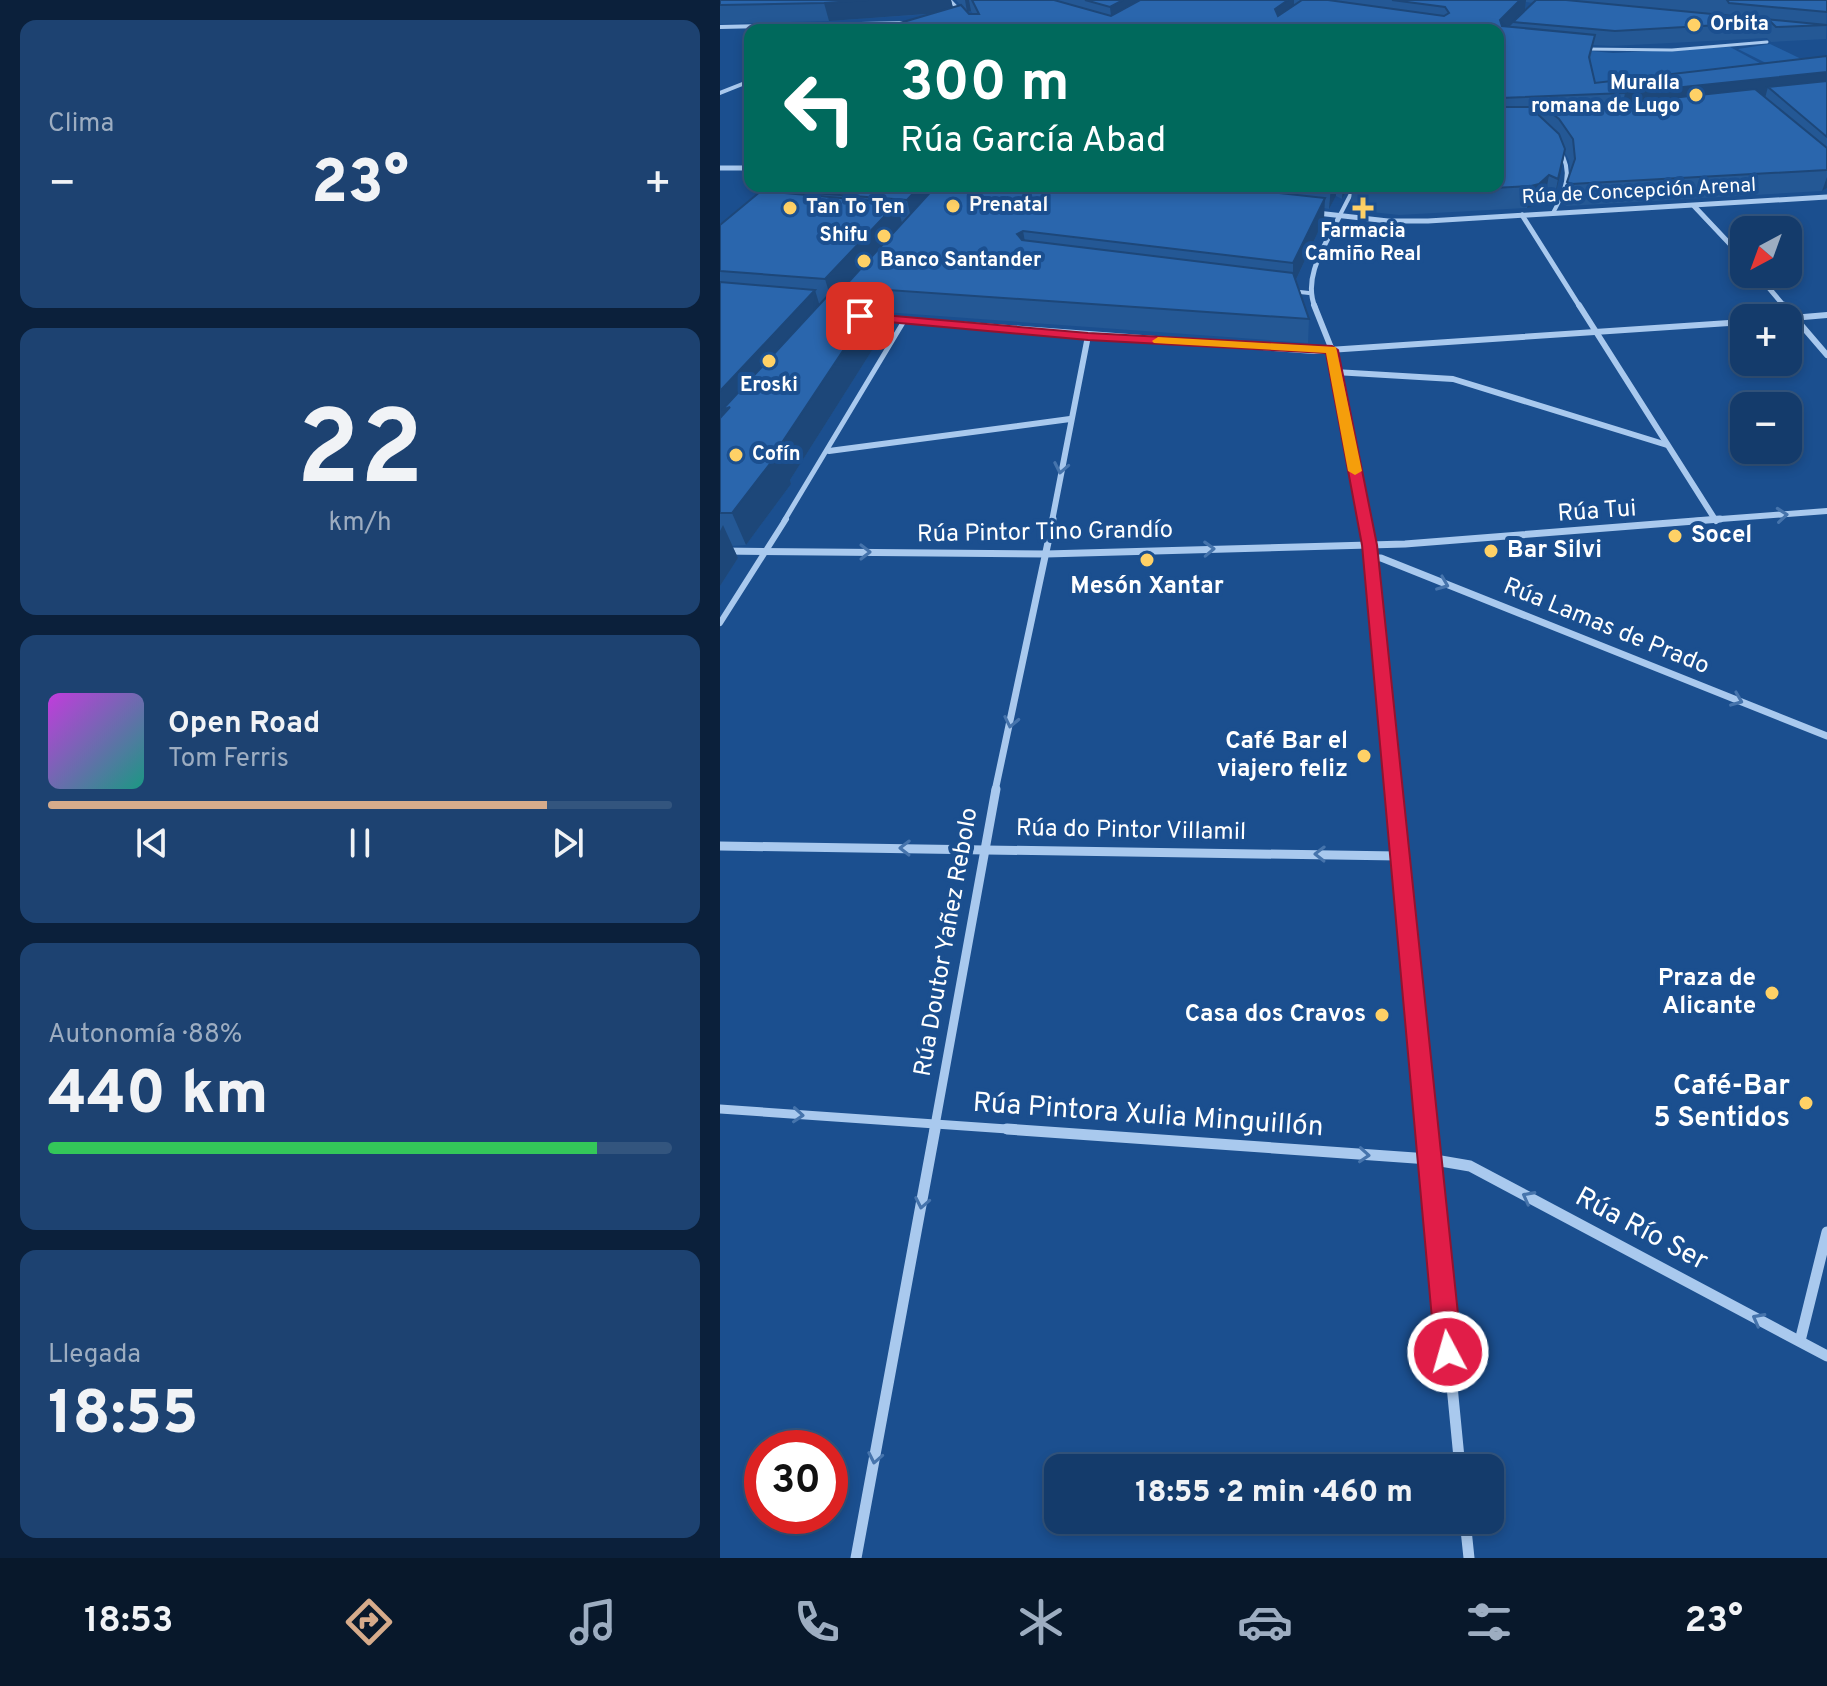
<!DOCTYPE html>
<html lang="es">
<meta charset="utf-8">
<style>
body{margin:0;font-family:Overpass,sans-serif;background:#1d4271;color:#f1f3f6;height:100vh;display:flex;flex-direction:column;font-size:30px;white-space:nowrap}
*{box-sizing:border-box;margin:0}
p{font-size:26px;color:#9dadc1}
.icon{flex:none;width:44px;height:44px;fill:none;stroke:currentColor;stroke-width:2;stroke-linecap:round;stroke-linejoin:round}
.map{position:relative;flex:1;overflow:hidden}
.drawer{display:flex;flex-direction:column;gap:20px;padding:20px;background:#0b203b;width:720px}
.drawer>*{flex:none}
.banner{position:absolute;left:24px;top:24px;width:760px;height:168px;border-radius:16px;box-shadow:0 4px 12px #0003,0 0 0 2px #33557e;background:#00695c;color:#fff;overflow:hidden}
.needle{width:52px;rotate:221deg}
.tools{position:absolute;left:1010px;top:216px;display:grid;gap:16px}
.tools a{display:grid;place-items:center;width:72px;height:72px;border-radius:16px;background:#143b6b;box-shadow:0 4px 12px #0003,0 0 0 2px #33557e;font-size:40px}
.speed{position:absolute;left:24px;top:1430px;display:flex;gap:16px;font-size:40px;font-weight:700;text-align:center}
.speed>*{display:grid;place-content:center;width:104px;height:104px;border-radius:50%;background:#143b6b;box-shadow:0 4px 12px #0003,0 0 0 2px #33557e;line-height:1}
.speed .limit{border:12px solid #d22;background:#fff;color:#111}
.pin{position:absolute;display:grid;place-items:center;width:68px;height:68px;color:#fff;margin:-34px;border-radius:16px;box-shadow:0 4px 12px #0006}
.me{position:absolute;width:88px;margin:-44px;rotate:354deg;stroke-linejoin:round;filter:drop-shadow(0 0 6px #0008)}
.turn{display:flex;align-items:center;gap:28px;height:168px;padding:0 24px;font-size:36px}
.turn .icon{width:104px;height:104px;stroke-width:2.5}
.turn b{display:block;font-size:56px;line-height:68px}
.big{font-size:60px;font-weight:800;line-height:1.1}
.drawer .card{flex:1;display:flex;flex-direction:column;justify-content:center;gap:12px;min-width:0;padding:0 28px;border-radius:16px;background:#1d4271}
.drawer .dial{align-items:center;gap:0}
.dial b{font-size:104px;line-height:1}
.song{display:flex;align-items:center;gap:24px}
.cover{width:96px;height:96px;border-radius:12px;background:linear-gradient(135deg,hsl(290 70% 55%),hsl(170 70% 35%))}
.played{height:8px;border-radius:4px;background:linear-gradient(90deg,#d6ab8b 80%,#33557e 80%)}
.keys{display:flex;justify-content:space-around;direction:ltr}
.heat{display:flex;justify-content:space-between;align-items:center;font-size:44px;direction:ltr}
.charge{height:12px;border-radius:6px;background:linear-gradient(90deg,#34c759 88%,#33557e 0)}
.trip{position:absolute;left:324px;top:1454px;width:460px;height:80px;border-radius:16px;background:#143b6b;box-shadow:0 4px 12px #0003,0 0 0 2px #33557e;font-weight:800;line-height:80px;text-align:center}
.tab-bar{display:flex;height:128px;justify-content:space-around;align-items:center;background:#08182b;color:#9dadc1}
.tab-bar .icon{width:56px;height:56px}
.tab-bar .active{color:#d6ab8b}
.tab-bar b{font-size:36px;color:#f1f3f6}
main{display:flex;flex:1;min-height:0}
.map>svg:first-child{display:block}
.green{fill:#2461a8}
.lines{fill:none;stroke-linecap:round;stroke-linejoin:round}
.pedestrian-far3{stroke:#a9c9ee;stroke-width:3}
.pedestrian-far2{stroke:#a9c9ee;stroke-width:4}
.pedestrian-far1{stroke:#a9c9ee;stroke-width:5}
.pedestrian{stroke:#a9c9ee;stroke-width:6}
.minor-far5{stroke:#a9c9ee;stroke-width:4}
.minor-far4{stroke:#a9c9ee;stroke-width:5}
.minor-far3{stroke:#a9c9ee;stroke-width:6}
.minor-far2{stroke:#a9c9ee;stroke-width:7}
.minor-far1{stroke:#a9c9ee;stroke-width:9}
.minor{stroke:#a9c9ee;stroke-width:11}
.tertiary{fill:#a9c9ee;fill-rule:evenodd}
.wall{fill:#245895;fill-rule:evenodd}
.shaded-wall{fill:#1d4779}
.building{fill:#2a66ad;stroke:#1d4779;stroke-width:2}
.oneway{stroke:#4674ac}
.route{fill:#e11d48;stroke:#92132f;stroke-width:2}
.slow{fill:#f59e0b}
.poi-dot{fill:#ffd166;stroke:#1b4f8f;stroke-width:3}
.labels{text-anchor:middle;dominant-baseline:central;stroke-width:8;stroke-linejoin:round;paint-order:stroke}
.far-poi-label{font-size:20px;font-weight:bold;fill:#fff;stroke:#1b4f8f;text-anchor:start}
.far-street-label{font-size:20px;fill:#fff;stroke:#1b4f8f}
.street-label{font-size:24px;fill:#fff;stroke:#1b4f8f}
.poi-label{font-size:24px;font-weight:bold;fill:#fff;stroke:#1b4f8f;text-anchor:end}
.near-poi-label{font-size:28px;font-weight:bold;fill:#fff;stroke:#1b4f8f;text-anchor:end}
.near-street-label{font-size:28px;fill:#fff;stroke:#1b4f8f}
</style>
<main>
<section class="drawer">
<div class="card"><p>Clima</p>
<div class="heat"><a>−</a><b class="big">23°</b><a>+</a></div>
</div>
<div class="card dial"><b>22</b><p>km/h</p></div>
<div class="card">
<div class="song"><i class="cover"></i><div><b>Open Road</b><p>Tom Ferris</p></div></div>
<div class="played"></div>
<div class="keys"><svg class="icon" aria-label="previous" viewBox="0 0 24 24"><path d="M18 5L8 12l10 7zM5 5v14"/></svg><svg class="icon" aria-label="pause" viewBox="0 0 24 24"><path d="M8 5v14M16 5v14"/></svg><svg class="icon" aria-label="next" viewBox="0 0 24 24"><path d="M6 5l10 7-10 7zM19 5v14"/></svg></div>
</div>
<div class="card"><p>Autonomía · 88%</p><b class="big">440 km</b><div class="charge"></div></div>
<div class="card"><p>Llegada</p><b class="big">18:55</b></div>
</section>
<div class="map">
<svg width="1107" height="1558" viewBox="0 0 1107 1558">
<rect width="100%" height="100%" fill="#1b4f8f"/>
<g class="green">
<path d="M 1050,44 L 1104,70 L 1070,75 L 1018,49 Z"/>
<path d="M 1010,47 L 1071,80 L 868,104 L 860,50 L 893,53 Z"/>
</g>
<g class="lines">
<path class="pedestrian-far3" d="M 866,49 L 952,50 L 1047,42"/>
<g class="pedestrian-far2">
<path d="M 833,213 C 845,191 854,172 839,149"/>
<path d="M 620,215 L 635,186"/>
<path d="M 571,291 L 589,293"/>
</g>
<path class="pedestrian-far1" d="M 64,521 L 184,321"/>
<path class="pedestrian" d="M 0,623 L 66,519"/>
<g class="minor-far5">
<path d="M 0,27 L 190,23"/>
<path d="M 0,93 L 30,81"/>
</g>
<g class="minor-far4">
<path d="M 0,168 L 30,168"/>
<path d="M 974,206 L 1024,259"/>
<path d="M 597,213 L 668,221 L 708,221 L 1107,197"/>
<path d="M 802,215 L 860,307"/>
<path d="M 1037,274 L 1065,307"/>
<path d="M 595,307 C 582,276 607,243 620,215"/>
</g>
<g class="minor-far3">
<path d="M 594,305 L 612,350 L 645,521"/>
<path d="M 859,305 L 996,521"/>
<path d="M 1064,305 L 1107,355"/>
<path d="M 155,318 L 594,351 L 1024,322"/>
<path d="M 1072,318 L 1107,315"/>
<path d="M 615,372 L 733,379 L 947,445"/>
<path d="M 109,451 L 350,419"/>
<path d="M 332,521 L 368,336"/>
<path d="M 974,521 L 1107,511"/>
</g>
<g class="minor-far2">
<path d="M 645,519 L 674,791"/>
<path d="M 0,551 L 326,554 L 685,544 L 1000,519"/>
<path d="M 650,558 L 661,558 L 1107,736"/>
<path d="M 275,791 L 333,519"/>
</g>
<g class="minor-far1">
<path d="M 674,789 L 707,1131"/>
<path d="M 0,846 L 678,856"/>
<path d="M 0,1109 L 315,1131"/>
<path d="M 214,1131 L 276,789"/>
</g>
<g class="minor">
<path d="M 287,1129 L 709,1159 L 750,1166 L 1107,1356"/>
<path d="M 707,1129 L 740,1468"/>
<path d="M 1080,1341 L 1107,1232"/>
<path d="M 745,1520 L 749,1558"/>
<path d="M 136,1558 L 215,1129"/>
</g>
<path class="tertiary" d="M 226,0 L 232,0 L 260,30 L 254,30 Z"/>
</g>
<g class="wall">
<path d="M 0,0 L 231,0 L 233,8 L 249,14 L 253,14 L 251,11 L 247,12 L 236,0 L 1107,0 L 1106,39 L 1051,42 L 1047,38 L 892,46 L 873,45 L 870,61 L 875,83 L 1107,56 L 1107,188 L 1102,191 L 847,206 L 843,204 L 847,182 L 850,173 L 849,160 L 845,153 L 834,200 L 825,197 L 815,206 L 807,208 L 679,215 L 642,211 L 631,204 L 632,186 L 778,186 L 211,14 L 109,21 L 0,24 ZM 806,2 L 813,3 L 805,11 Z"/>
<path d="M 57,186 L 629,186 L 622,199 L 616,196 L 609,209 L 604,208 L 604,219 L 576,280 L 589,319 L 588,343 L 164,312 L 168,325 L 70,480 L 71,484 L 26,545 L 12,546 L 18,558 L 0,586 L 0,225 L 53,192 L 52,190 Z"/>
</g>
<g class="shaded-wall">
<path d="M 148,0 L 231,0 L 234,12 L 109,21 L 104,3 Z"/>
<path d="M 245,0 L 249,0 L 251,11 L 247,12 Z"/>
<path d="M 403,0 L 427,0 L 392,25 L 390,7 Z"/>
<path d="M 568,0 L 574,0 L 574,13 L 555,28 L 555,9 Z"/>
<path d="M 800,0 L 806,0 L 805,11 L 778,38 L 780,20 Z"/>
<path d="M 1107,72 L 1107,91 L 1048,87 L 1045,98 L 901,113 L 905,93 Z"/>
<path d="M 845,149 L 841,171 L 834,200 L 838,179 Z"/>
<path d="M 829,175 L 825,197 L 815,206 L 807,208 L 811,186 Z"/>
<path d="M 1107,177 L 1107,188 L 1102,191 Z"/>
<path d="M 200,186 L 224,186 L 192,222 L 187,200 Z"/>
<path d="M 611,186 L 616,186 L 616,196 L 609,209 Z"/>
<path d="M 623,186 L 629,186 L 622,199 Z"/>
<path d="M 605,198 L 604,219 L 573,286 L 573,263 Z"/>
<path d="M 177,203 L 184,231 L 124,287 L 126,295 L 114,309 L 105,279 Z"/>
<path d="M 303,231 L 307,253 L 297,234 Z"/>
<path d="M 95,290 L 104,320 L 0,436 L 0,391 Z"/>
<path d="M 160,295 L 168,325 L 70,480 L 71,484 L 26,545 L 12,513 L 57,450 Z"/>
<path d="M 3,525 L 18,558 L 0,586 L 0,531 Z"/>
</g>
<g class="building">
<path d="M 0,0 L 148,0 L 104,3 L 0,5 Z"/>
<path d="M 252,0 L 334,0 L 391,16 L 420,0 L 568,0 L 555,9 L 558,16 L 582,0 L 608,0 L 724,16 L 729,13 L 725,7 L 672,0 L 800,0 L 780,20 L 782,26 L 875,35 L 869,57 L 875,83 L 1107,56 L 1107,72 L 905,93 L 781,98 L 779,107 L 810,107 L 839,134 L 845,149 L 838,179 L 829,175 L 819,184 L 811,186 L 681,193 L 643,189 L 638,186 L 778,186 L 778,30 L 156,30 L 241,5 L 249,14 L 259,14 Z"/>
<path d="M 365,0 L 403,0 L 390,7 Z"/>
<path d="M 816,0 L 846,0 L 1107,25 L 1056,27 L 1051,22 L 895,31 L 793,22 Z"/>
<path d="M 1007,0 L 1107,0 L 1107,12 L 1009,3 Z"/>
<path d="M 1107,81 L 1107,137 L 1048,87 Z"/>
<path d="M 1035,89 L 1107,148 L 1107,170 L 851,184 L 847,182 L 855,159 L 853,139 L 839,119 L 823,106 L 905,103 Z"/>
<path d="M 57,186 L 200,186 L 187,200 L 52,190 Z"/>
<path d="M 216,186 L 497,186 L 605,198 L 573,263 L 303,231 L 297,234 L 302,240 L 573,273 L 589,319 L 124,287 Z"/>
<path d="M 41,191 L 177,203 L 105,279 L 0,271 L 0,225 Z"/>
<path d="M 0,282 L 95,290 L 0,391 Z"/>
<path d="M 112,291 L 160,295 L 57,450 L 59,452 L 12,513 L 0,513 L 0,418 L 10,407 L 2,410 Z"/>
</g>
<defs><path id="oneway-chevron" d="M-2-3.5L2.5 0L-2 3.5" fill="none" stroke-width="1.6" stroke-linecap="round" stroke-linejoin="round" transform="scale(2)"/></defs>
<g class="oneway">
<use href="#oneway-chevron" transform="translate(341 468) rotate(101)"/>
<use href="#oneway-chevron" transform="translate(1062 515) rotate(-5)"/>
<use href="#oneway-chevron" transform="translate(489 549) rotate(-2)"/>
<use href="#oneway-chevron" transform="translate(145 552)"/>
<use href="#oneway-chevron" transform="translate(723 584) rotate(22)"/>
<use href="#oneway-chevron" transform="translate(1017 700) rotate(22)"/>
<use href="#oneway-chevron" transform="translate(291 722) rotate(102)"/>
<use href="#oneway-chevron" transform="translate(185 848) rotate(-179)"/>
<use href="#oneway-chevron" transform="translate(600 854) rotate(-179)"/>
<use href="#oneway-chevron" transform="translate(78 1115) rotate(4)"/>
<use href="#oneway-chevron" transform="translate(644 1155) rotate(4)"/>
<use href="#oneway-chevron" transform="translate(808 1197) rotate(-152)"/>
<use href="#oneway-chevron" transform="translate(202 1203) rotate(101)"/>
<use href="#oneway-chevron" transform="translate(1038 1319) rotate(-152)"/>
<use href="#oneway-chevron" transform="translate(155 1458) rotate(101)"/>
</g>
<path class="route" d="M 140,313 L 368,333 L 612,346 L 618,350 L 657,545 L 742,1352 L 738,1361 L 728,1365 L 719,1361 L 715,1352 L 642,545 L 606,353 L 368,340 L 136,319 L 136,314 Z"/>
<path class="slow" d="M 438,337 L 616,347 L 642,471 L 635,475 L 628,471 L 606,353 L 434,343 L 432,341 Z"/>
<g class="poi-dot">
<circle cx="974" cy="25" r="8"/>
<circle cx="976" cy="95" r="8"/>
<circle cx="233" cy="206" r="8"/>
<circle cx="70" cy="208" r="8"/>
<path d="M639 196h8v8h8v8h-8v8h-8v-8h-8v-8h8z"/>
<circle cx="164" cy="236" r="8"/>
<circle cx="144" cy="261" r="8"/>
<circle cx="49" cy="361" r="8"/>
<circle cx="16" cy="455" r="8"/>
<circle cx="955" cy="536" r="8"/>
<circle cx="771" cy="551" r="8"/>
<circle cx="427" cy="560" r="8"/>
<circle cx="644" cy="756" r="8"/>
<circle cx="1052" cy="993" r="8"/>
<circle cx="662" cy="1015" r="8"/>
<circle cx="1086" cy="1103" r="8"/>
</g>
<g class="labels">
<g class="far-poi-label">
<text x="990" y="25">Orbita</text>
<text x="960" y="84" text-anchor="end">Muralla<tspan x="960" dy="23">romana de Lugo</tspan></text>
<text x="249" y="206">Prenatal</text>
<text x="86" y="208">Tan To Ten</text>
<text x="643" y="232" text-anchor="middle">Farmacia<tspan x="643" dy="23">Camiño Real</tspan></text>
<text x="148" y="236" text-anchor="end">Shifu</text>
<text x="160" y="261">Banco Santander</text>
<text x="49" y="386" text-anchor="middle">Eroski</text>
<text x="32" y="455">Cofín</text>
</g>
<g class="far-street-label">
<text transform="translate(919 192) rotate(-3)">Rúa de Concepción Arenal</text>
</g>
<g class="street-label">
<text transform="translate(877 512) rotate(-4)">Rúa Tui</text>
<text transform="translate(325 533) rotate(-1)">Rúa Pintor Tino Grandío</text>
<text transform="translate(886 627) rotate(22)">Rúa Lamas de Prado</text>
<text transform="translate(411 831) rotate(1)">Rúa do Pintor Villamil</text>
<text transform="translate(227 942) rotate(-80)">Rúa Doutor Yañez Rebolo</text>
</g>
<g class="poi-label">
<text x="971" y="536" text-anchor="start">Socel</text>
<text x="787" y="551" text-anchor="start">Bar Silvi</text>
<text x="427" y="587" text-anchor="middle">Mesón Xantar</text>
<text x="628" y="742">Café Bar el<tspan x="628" dy="28">viajero feliz</tspan></text>
<text x="1036" y="979">Praza de<tspan x="1036" dy="28">Alicante</tspan></text>
<text x="646" y="1015">Casa dos Cravos</text>
</g>
<g class="near-poi-label">
<text x="1070" y="1087">Café-Bar<tspan x="1070" dy="32">5 Sentidos</tspan></text>
</g>
<g class="near-street-label">
<text transform="translate(428 1116) rotate(4)">Rúa Pintora Xulia Minguillón</text>
<text transform="translate(921 1230) rotate(28)">Rúa Río Ser</text>
</g>
</g>
</svg>
<div class="tools">
<a><svg class="needle" viewBox="-14 -14 28 28"><path d="M0-13l5 13h-10z" fill="#e53935"/><path d="M0 13l5-13h-10z" fill="#9dadc1"/></svg></a>
<a>+</a>
<a>−</a>
</div>
<div class="speed"><div class="limit">30</div></div>
<div class="pin" style="left:140px;top:316px;background:#d93025"><svg class="icon" aria-label="arrive" viewBox="0 0 24 24"><path d="M6 21V4h12l-3 4 3 4H6"/></svg></div>
<svg class="me" style="left:728px;top:1352px" viewBox="-20 -20 40 40"><circle r="17" fill="#e11d48" stroke="#fff" stroke-width="3"/><path d="M0-11L8 9 0 5-8 9z" fill="#fff"/></svg>
<div class="trip">18:55 · 2 min · 460 m</div>
<div class="banner">
<div class="turn"><svg class="icon" aria-label="left" viewBox="0 0 24 24"><path d="M17 20v-9H6M10 6l-5 5 5 5"/></svg><div><b>300 m</b>Rúa García Abad</div></div>
</div>
</div>
</main>
<nav class="tab-bar">
<b>18:53</b>
<svg class="icon active" aria-label="directions" viewBox="0 0 24 24"><path d="M12 3l9 9-9 9-9-9zM9 14v-3h6M13 9l2 2-2 2"/></svg>
<svg class="icon" aria-label="music" viewBox="0 0 24 24"><path d="M9 18V5l10-2v13"/><circle cx="6" cy="18" r="3"/><circle cx="16" cy="16" r="3"/></svg>
<svg class="icon" aria-label="phone" viewBox="0 0 24 24"><path d="M5 4h4l2 5-3 2q2 4 5 5l2-3 5 2v4C11 20 4 13 5 4z"/></svg>
<svg class="icon" aria-label="climate" viewBox="0 0 24 24"><path d="M12 3v18M4 7l16 10M4 17L20 7"/></svg>
<svg class="icon" aria-label="car" viewBox="0 0 24 24"><path d="M5 17H2v-5l4-1 3-4h7l3 4 3 1v5h-3M9 17h6M6 11h13"/><circle cx="7" cy="17" r="2"/><circle cx="17" cy="17" r="2"/></svg>
<svg class="icon" aria-label="filters" viewBox="0 0 24 24"><path d="M4 7h16M4 17h16"/><circle cx="9" cy="7" r="2"/><circle cx="15" cy="17" r="2"/></svg>
<b>23°</b>
</nav>
